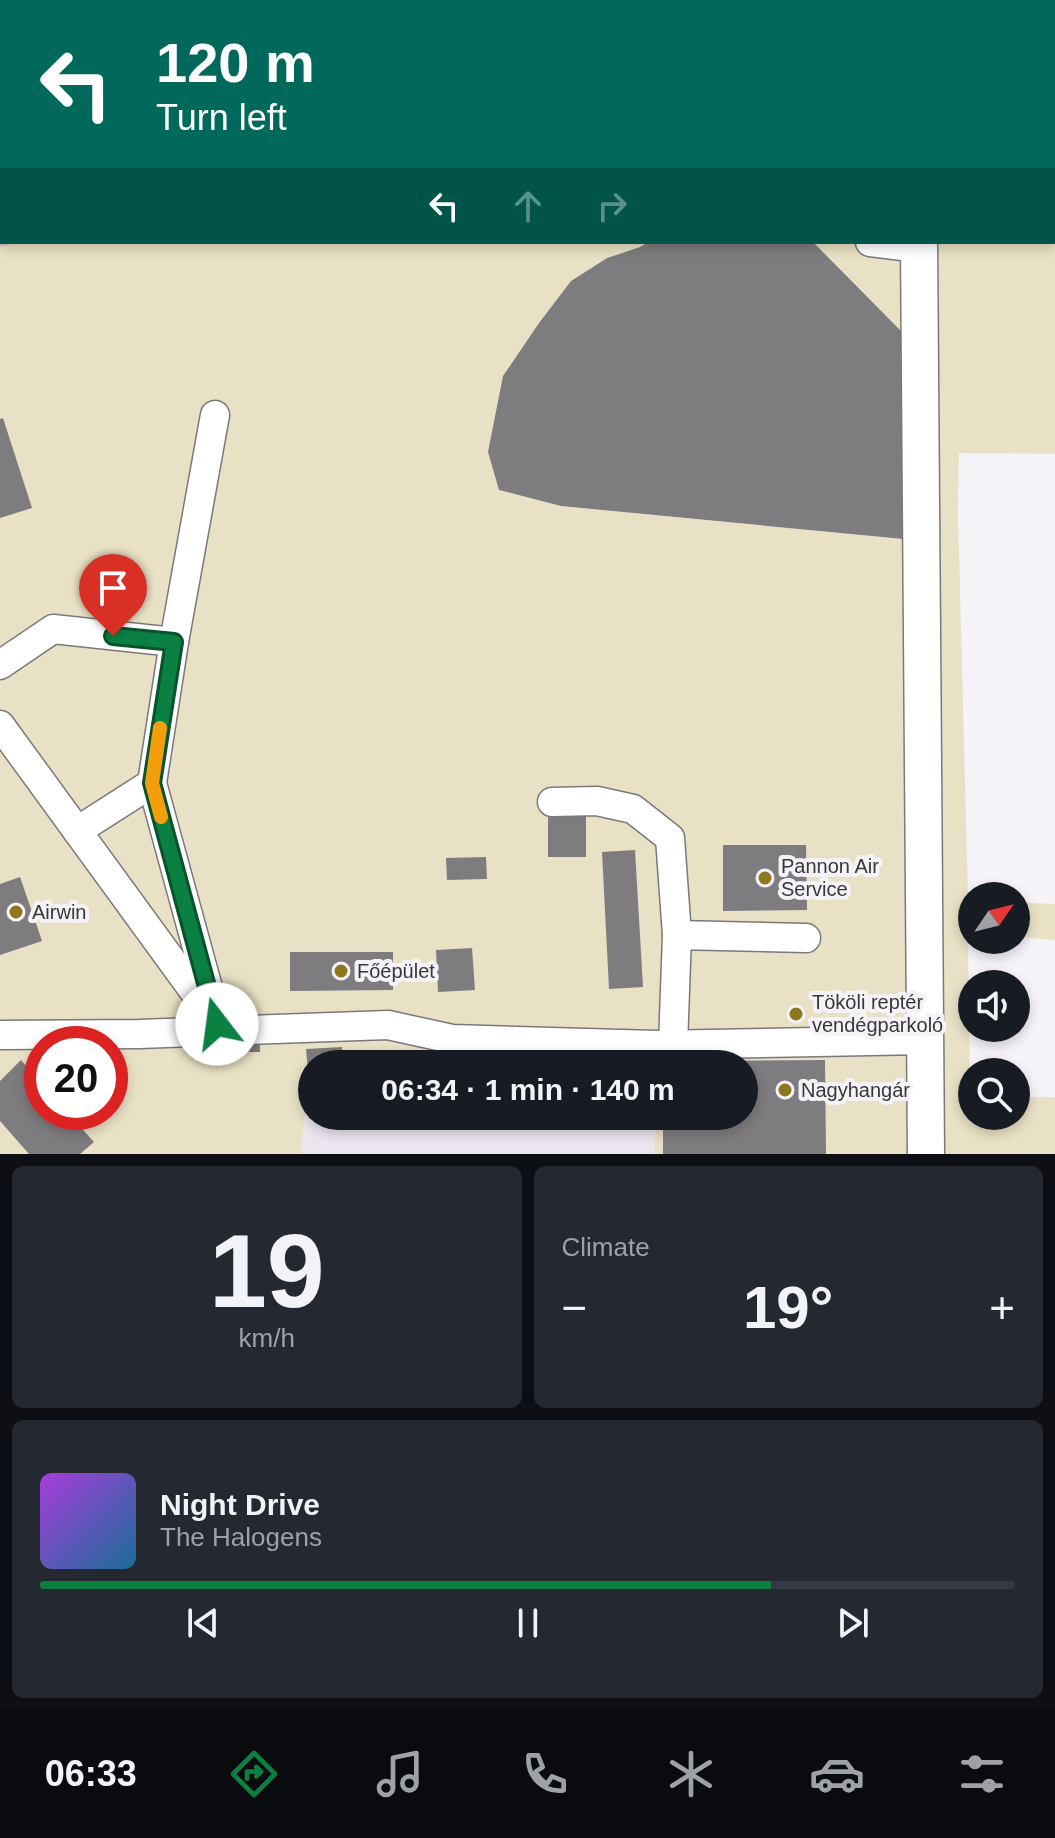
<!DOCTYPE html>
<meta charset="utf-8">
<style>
body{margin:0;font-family:Arial,sans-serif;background:#242831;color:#f1f3f6;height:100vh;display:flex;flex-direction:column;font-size:30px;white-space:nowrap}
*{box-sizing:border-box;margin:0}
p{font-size:26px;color:#9ea1a6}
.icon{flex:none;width:44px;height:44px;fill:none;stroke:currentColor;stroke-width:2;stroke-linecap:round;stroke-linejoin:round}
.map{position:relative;height:1154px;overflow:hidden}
.panel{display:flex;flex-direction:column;gap:12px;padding:12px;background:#0d0f14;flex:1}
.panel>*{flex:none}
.guide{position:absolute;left:0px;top:0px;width:1056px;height:244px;box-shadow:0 4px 12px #0003;background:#00695c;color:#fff;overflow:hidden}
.needle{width:52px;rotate:55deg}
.fabs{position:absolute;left:958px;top:882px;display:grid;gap:16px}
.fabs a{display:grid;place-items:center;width:72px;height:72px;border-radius:50%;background:#171b24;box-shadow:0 4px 12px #0003;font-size:40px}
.speed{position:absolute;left:24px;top:1026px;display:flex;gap:16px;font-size:40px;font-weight:700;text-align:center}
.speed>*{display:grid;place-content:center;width:104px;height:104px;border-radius:50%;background:#171b24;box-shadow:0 4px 12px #0003;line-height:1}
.speed .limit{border:12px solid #d22;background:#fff;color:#111}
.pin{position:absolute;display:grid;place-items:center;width:68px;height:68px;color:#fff;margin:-82px -34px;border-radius:50% 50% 50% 0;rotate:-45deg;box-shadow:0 0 8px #0007}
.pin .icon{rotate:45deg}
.me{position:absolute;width:88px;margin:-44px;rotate:345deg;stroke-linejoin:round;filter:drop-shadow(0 0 6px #0008)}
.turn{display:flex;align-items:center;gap:28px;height:168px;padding:0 24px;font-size:36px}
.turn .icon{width:104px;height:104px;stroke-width:2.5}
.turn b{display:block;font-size:56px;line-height:68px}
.lanes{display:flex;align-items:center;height:76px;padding:0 24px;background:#0003;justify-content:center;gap:40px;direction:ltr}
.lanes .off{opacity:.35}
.big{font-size:60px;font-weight:800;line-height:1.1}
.panel .card{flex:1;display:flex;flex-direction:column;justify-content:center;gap:12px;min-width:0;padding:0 28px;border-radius:12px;background:#242831}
.panel .dial{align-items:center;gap:0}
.dial b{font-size:104px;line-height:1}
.song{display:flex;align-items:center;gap:24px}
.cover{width:96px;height:96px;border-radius:12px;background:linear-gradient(135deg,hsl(280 70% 55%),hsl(200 70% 35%))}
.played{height:8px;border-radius:4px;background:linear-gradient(90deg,#0b8043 75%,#363941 75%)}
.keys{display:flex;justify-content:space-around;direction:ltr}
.heat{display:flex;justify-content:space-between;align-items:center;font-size:44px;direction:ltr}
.panel .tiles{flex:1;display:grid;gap:12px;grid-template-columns:1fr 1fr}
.card:last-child{grid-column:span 2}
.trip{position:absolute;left:298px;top:1050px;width:460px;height:80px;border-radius:40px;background:#171b24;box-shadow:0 4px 12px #0003;font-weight:800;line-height:80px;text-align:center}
.tabs{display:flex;height:128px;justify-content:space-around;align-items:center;background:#090b0e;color:#9ea1a6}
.tabs .icon{width:56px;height:56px}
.tabs .selected{color:#0b8043}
.tabs b{font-size:36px;color:#f1f3f6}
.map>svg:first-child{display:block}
.built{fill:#ece4ef}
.green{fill:#e9e1c5;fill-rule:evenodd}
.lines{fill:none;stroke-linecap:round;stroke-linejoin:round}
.taxiway{stroke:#c2c0c4;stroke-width:58}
.building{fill:#7f7c80}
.minor-casing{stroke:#7b787c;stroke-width:31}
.major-casing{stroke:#7b787c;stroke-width:39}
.path{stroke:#aeabaf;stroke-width:4;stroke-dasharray:4 6;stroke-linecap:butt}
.minor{stroke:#fff;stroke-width:28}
.major{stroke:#fff;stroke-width:36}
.route-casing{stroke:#07532c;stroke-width:20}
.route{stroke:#0b8043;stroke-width:14}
.slow{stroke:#f59e0b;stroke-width:14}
.poi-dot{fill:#8e771c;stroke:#f6f3f8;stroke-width:3}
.labels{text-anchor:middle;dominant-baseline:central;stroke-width:8;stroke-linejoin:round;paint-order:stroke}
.poi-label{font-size:20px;fill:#393739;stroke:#f6f3f8;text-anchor:start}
</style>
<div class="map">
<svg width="1055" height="1154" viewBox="0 0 1055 1154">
<rect width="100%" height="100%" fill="#f6f3f8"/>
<g class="built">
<path d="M 452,1039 L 656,1045 L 656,1064 L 432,1064 Z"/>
<path d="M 305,1109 L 312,1109 L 312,1116 L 655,1116 L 654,1154 L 301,1154 Z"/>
</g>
<g class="green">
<path d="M 0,0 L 1055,0 L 1054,64 L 1054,2 L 2,2 L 2,242 L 648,242 L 640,247 L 607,258 L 571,281 L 539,323 L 504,376 L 499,490 L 561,506 L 902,539 L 902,332 L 813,242 L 1054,242 L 1055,122 L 1055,454 L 959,453 L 958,511 L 968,898 L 972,899 L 972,934 L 968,935 L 970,1096 L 972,1097 L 972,1116 L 1016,1116 L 1016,1097 L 1055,1097 L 1055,1154 L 654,1154 L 655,1116 L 744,1116 L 744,1064 L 656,1064 L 656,1046 L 453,1039 L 432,1064 L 312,1064 L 312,1109 L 305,1109 L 301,1154 L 0,1154 ZM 42,1044 L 110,1044 L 110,1112 L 42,1112 Z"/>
<path d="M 1016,902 L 1055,904 L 1055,940 L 1016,937 Z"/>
</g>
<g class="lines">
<g class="taxiway">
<path d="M 568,0 L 569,2"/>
<path d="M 0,217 L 2,215"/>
</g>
</g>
<g class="building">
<path d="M 648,242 L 813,242 L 902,332 L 903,539 L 561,506 L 499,490 L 488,452 L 503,376 L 539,323 L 571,281 L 607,258 L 640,247 Z"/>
<path d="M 3,418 L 32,508 L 0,518 L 0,419 Z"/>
<rect x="548" y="815" width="38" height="42"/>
<path d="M 723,845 L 806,845 L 807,910 L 723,911 Z"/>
<path d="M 635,850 L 643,987 L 609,989 L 602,852 Z"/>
<path d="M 486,857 L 487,879 L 447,880 L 446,858 Z"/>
<path d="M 20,877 L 42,941 L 0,955 L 0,884 Z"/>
<path d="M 472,948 L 475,990 L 438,992 L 436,950 Z"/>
<path d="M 290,952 L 393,952 L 393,990 L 290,991 Z"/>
<rect x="240" y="1042" width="20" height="10"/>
<path d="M 342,1047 L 343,1064 L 312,1064 L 312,1082 L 309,1082 L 306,1049 Z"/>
<path d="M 21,1060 L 42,1084 L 42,1112 L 67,1112 L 94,1142 L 80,1154 L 29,1154 L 0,1121 L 0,1081 Z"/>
<path d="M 825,1060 L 826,1154 L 663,1154 L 663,1116 L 744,1116 L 744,1064 L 672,1064 L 672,1061 Z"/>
</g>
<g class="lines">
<defs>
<g id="minor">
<path d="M 870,242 L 919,248"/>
<path d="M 0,665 L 53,629 L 174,642 L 215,415"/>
<path d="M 0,725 L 223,1031"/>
<path d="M 152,783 L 213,1006"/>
<path d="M 552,802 L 597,801 L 633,809 L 670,838 L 677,935"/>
<path d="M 77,831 L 152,783 L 174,642"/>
<path d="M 0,1035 L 139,1034 L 388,1025 L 452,1039 L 656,1045 L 926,1040"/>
<path d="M 673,1045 L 677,935 L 806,938"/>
</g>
<g id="major">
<path d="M 917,0 L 917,2"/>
<path d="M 919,242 L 926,1154"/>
</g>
</defs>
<use href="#minor" class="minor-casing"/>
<use href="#major" class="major-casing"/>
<path class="path" d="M 1054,132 L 1055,132"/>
<use href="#minor" class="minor"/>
<use href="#major" class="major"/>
</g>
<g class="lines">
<defs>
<path id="route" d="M 113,636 L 174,642 L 152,783 L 217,1024"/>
</defs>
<use href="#route" class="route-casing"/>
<use href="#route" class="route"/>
<path class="slow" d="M 160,728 L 152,783 L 161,817"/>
</g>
<g class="poi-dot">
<circle cx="765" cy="878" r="8"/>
<circle cx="16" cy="912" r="8"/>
<circle cx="341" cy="971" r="8"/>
<circle cx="796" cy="1014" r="8"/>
<circle cx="785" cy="1090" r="8"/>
</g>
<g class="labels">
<g class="poi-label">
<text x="781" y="866">Pannon Air<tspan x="781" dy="23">Service</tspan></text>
<text x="32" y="912">Airwin</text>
<text x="357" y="971">Főépület</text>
<text x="812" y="1002">Tököli reptér<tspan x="812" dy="23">vendégparkoló</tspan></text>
<text x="801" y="1090">Nagyhangár</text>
</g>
</g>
</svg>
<div class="fabs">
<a><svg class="needle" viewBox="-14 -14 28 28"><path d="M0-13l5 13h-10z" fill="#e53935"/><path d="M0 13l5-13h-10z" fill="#9ea1a6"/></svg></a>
<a><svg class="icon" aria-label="sound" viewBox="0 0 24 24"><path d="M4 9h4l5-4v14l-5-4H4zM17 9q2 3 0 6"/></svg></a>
<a><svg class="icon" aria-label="search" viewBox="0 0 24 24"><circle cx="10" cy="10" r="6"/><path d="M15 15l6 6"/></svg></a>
</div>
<div class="speed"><div class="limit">20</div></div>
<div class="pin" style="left:113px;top:636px;background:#d93025"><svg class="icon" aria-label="arrive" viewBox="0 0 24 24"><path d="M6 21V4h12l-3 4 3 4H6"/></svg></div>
<svg class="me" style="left:217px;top:1024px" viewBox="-20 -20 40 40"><circle r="19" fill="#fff"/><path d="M0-13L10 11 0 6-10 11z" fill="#0b8043"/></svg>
<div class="trip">06:34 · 1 min · 140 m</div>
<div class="guide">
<div class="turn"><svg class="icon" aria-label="left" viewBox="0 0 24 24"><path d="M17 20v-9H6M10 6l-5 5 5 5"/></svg><div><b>120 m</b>Turn left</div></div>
<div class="lanes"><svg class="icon" aria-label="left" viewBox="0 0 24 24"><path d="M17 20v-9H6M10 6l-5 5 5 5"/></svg><svg class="icon off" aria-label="ahead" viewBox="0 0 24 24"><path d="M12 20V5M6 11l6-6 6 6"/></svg><svg class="icon off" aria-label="right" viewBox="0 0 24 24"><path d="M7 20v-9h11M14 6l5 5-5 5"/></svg></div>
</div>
</div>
<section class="panel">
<div class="tiles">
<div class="card dial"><b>19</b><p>km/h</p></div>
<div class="card"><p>Climate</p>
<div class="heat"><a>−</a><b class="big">19°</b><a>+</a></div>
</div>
<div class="card">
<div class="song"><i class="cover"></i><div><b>Night Drive</b><p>The Halogens</p></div></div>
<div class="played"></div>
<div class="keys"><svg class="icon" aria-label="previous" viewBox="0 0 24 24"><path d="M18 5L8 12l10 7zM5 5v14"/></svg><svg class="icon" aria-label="pause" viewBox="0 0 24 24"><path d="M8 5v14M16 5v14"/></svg><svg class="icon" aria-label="next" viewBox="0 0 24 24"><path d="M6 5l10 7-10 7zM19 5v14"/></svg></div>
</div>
</div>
</section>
<nav class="tabs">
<b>06:33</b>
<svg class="icon selected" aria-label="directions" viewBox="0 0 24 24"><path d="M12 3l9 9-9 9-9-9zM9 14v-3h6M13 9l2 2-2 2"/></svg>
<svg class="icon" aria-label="music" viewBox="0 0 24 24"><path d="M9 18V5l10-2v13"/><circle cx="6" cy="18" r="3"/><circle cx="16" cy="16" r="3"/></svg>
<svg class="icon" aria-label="phone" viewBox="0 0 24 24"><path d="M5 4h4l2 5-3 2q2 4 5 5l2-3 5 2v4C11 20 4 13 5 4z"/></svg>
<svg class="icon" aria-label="climate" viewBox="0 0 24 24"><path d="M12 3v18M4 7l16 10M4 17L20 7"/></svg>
<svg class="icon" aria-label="car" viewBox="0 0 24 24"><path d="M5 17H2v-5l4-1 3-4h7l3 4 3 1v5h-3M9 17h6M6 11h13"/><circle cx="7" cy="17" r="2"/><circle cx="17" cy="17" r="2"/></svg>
<svg class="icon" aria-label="filters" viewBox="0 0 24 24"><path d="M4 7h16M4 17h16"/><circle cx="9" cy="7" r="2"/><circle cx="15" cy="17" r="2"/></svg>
</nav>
